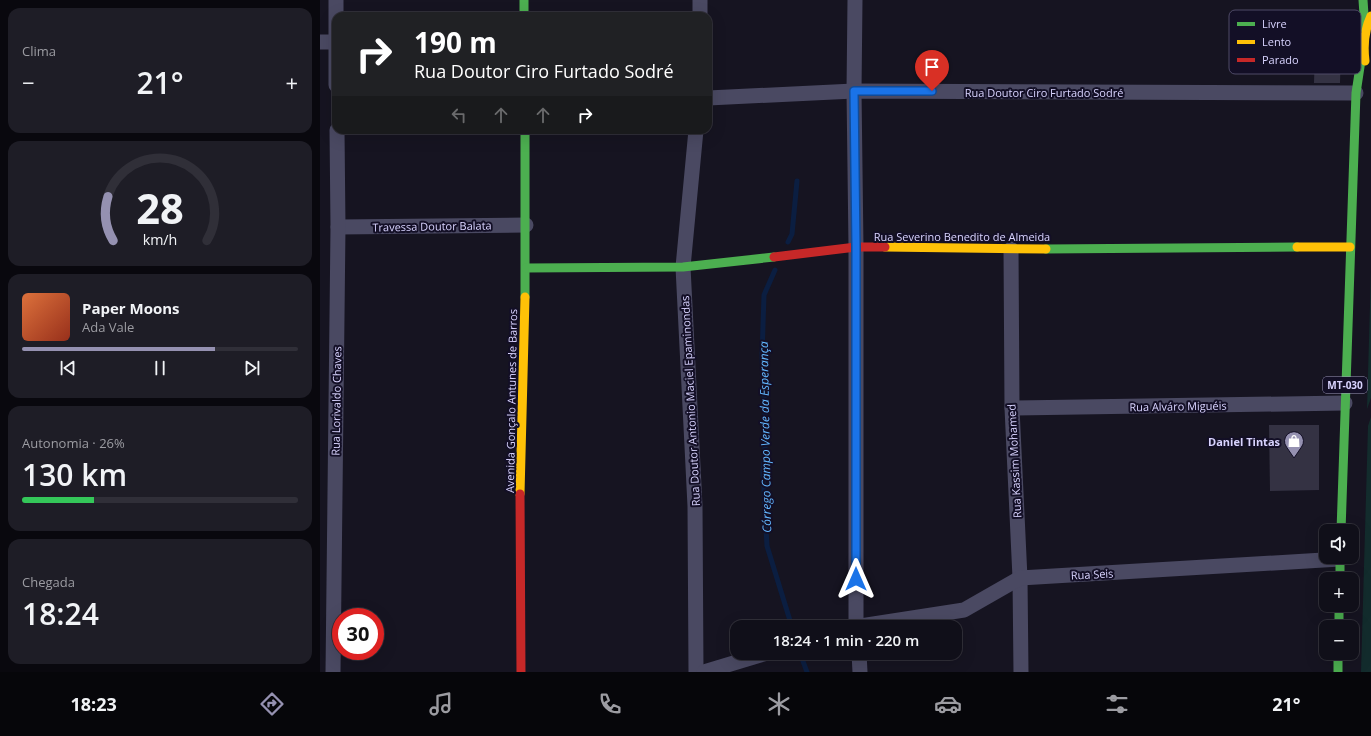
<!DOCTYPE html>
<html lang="pt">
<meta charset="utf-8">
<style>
body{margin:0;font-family:"Open Sans",sans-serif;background:#1e1d26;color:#f1f3f6;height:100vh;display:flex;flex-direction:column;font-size:15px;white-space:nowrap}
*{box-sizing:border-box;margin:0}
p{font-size:13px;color:#9c9ca2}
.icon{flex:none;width:22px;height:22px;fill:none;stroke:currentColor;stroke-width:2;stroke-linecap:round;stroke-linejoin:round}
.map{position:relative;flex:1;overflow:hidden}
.drawer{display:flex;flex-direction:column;gap:8px;padding:8px;background:#09080e;width:320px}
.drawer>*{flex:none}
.hud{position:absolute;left:12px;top:12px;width:380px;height:122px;border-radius:12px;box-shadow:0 4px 16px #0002,0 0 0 1px #302f38;background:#202124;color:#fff;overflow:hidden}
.buttons{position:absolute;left:999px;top:524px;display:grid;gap:8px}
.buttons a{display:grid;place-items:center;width:40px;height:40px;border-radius:8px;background:#100f19;box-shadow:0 4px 16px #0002,0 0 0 1px #302f38;font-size:20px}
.speed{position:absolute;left:12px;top:608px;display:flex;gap:8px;font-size:20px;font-weight:700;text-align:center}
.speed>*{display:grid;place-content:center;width:52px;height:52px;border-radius:50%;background:#100f19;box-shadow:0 4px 16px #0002,0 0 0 1px #302f38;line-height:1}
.speed .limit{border:6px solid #d22;background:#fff;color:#111}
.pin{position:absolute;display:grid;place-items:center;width:34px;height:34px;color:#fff;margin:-41px -17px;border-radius:50% 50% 50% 0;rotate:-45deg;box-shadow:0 0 4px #0007}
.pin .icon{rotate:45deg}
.me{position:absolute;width:44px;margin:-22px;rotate:0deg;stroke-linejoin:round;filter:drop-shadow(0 0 3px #0008)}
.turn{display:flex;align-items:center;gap:14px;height:84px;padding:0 16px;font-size:18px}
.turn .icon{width:52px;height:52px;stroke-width:2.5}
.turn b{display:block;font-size:28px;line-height:34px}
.lanes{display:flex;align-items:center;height:38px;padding:0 16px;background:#0003;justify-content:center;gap:20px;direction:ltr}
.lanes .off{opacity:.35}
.big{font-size:30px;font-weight:600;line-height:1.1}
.drawer .card{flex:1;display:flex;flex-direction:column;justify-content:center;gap:6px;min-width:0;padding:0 14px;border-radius:12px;background:#1e1d26}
.drawer .dial{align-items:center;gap:0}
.dial svg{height:104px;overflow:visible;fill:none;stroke:#302f38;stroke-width:7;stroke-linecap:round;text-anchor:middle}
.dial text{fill:#f1f3f6;stroke:none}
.song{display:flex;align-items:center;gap:12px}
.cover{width:48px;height:48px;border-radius:6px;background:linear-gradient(135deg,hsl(20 70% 55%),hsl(10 70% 35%))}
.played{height:4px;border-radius:2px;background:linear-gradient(90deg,#9591b1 70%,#302f38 70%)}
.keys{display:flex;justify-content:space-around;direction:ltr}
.heat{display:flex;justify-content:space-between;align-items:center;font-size:22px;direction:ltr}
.charge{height:6px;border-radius:3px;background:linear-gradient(90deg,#34c759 26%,#302f38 0)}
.trip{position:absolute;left:410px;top:620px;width:232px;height:40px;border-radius:12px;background:#100f19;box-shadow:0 4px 16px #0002,0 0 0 1px #302f38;font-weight:600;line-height:40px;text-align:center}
.tab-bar{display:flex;height:64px;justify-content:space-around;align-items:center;background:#06060a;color:#9c9ca2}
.tab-bar .icon{width:28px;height:28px}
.tab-bar .active{color:#9591b1}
.tab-bar b{font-size:18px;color:#f1f3f6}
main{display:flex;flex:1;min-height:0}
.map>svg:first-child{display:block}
.green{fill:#132c2d}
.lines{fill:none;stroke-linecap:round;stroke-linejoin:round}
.stream{stroke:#0b1e41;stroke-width:5}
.building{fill:#343243}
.street{stroke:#4a4962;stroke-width:15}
.fast{stroke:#4caf50;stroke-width:9}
.slow{stroke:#ffc107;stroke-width:9}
.jam{stroke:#c62828;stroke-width:9}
.route-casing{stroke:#114b97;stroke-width:10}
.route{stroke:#1a73e8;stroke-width:7}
.labels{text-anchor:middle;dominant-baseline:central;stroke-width:4;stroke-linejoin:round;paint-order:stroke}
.shield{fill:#130f26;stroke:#9e99be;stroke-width:1}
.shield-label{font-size:10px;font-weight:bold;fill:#d9d4ff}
.street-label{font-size:11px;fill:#d9d4ff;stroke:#130f26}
.poi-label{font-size:11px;font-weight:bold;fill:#d9d4ff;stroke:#130f26;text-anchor:end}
.water-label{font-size:12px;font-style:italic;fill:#62b6ff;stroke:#130f26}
.key{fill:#130f26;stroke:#4e4a67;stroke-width:1}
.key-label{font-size:11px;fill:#d9d4ff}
</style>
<main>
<section class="drawer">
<div class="card"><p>Clima</p>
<div class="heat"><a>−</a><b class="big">21°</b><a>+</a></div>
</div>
<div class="card dial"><svg viewBox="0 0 100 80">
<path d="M14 69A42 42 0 1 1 86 69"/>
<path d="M14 69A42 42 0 0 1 10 35" stroke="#9591b1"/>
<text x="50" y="56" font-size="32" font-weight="700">28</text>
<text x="50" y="72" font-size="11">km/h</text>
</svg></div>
<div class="card">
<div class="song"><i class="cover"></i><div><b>Paper Moons</b><p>Ada Vale</p></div></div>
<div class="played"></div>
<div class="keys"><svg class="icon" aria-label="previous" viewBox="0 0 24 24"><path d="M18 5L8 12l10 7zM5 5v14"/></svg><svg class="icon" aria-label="pause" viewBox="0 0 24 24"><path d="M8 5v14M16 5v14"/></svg><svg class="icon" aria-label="next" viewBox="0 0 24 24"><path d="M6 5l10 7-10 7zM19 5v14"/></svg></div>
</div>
<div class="card"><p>Autonomia · 26%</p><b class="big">130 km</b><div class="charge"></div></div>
<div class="card"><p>Chegada</p><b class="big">18:24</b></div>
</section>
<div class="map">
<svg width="1051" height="672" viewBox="0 0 1051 672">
<rect width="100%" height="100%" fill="#161421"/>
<g class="green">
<path d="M 1051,270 L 1051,398 L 1047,409 Z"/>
<path d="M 1051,417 L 1051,672 L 1041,672 L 1048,426 Z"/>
</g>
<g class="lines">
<g class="stream">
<path d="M 468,242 L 472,234 L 477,181"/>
<path d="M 455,270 L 444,295 L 442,356 L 446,435 L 443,472 L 447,546 L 472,627"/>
<path d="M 480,653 L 487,672"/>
</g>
</g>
<g class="building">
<path d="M 995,48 L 1021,49 L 1020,83 L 994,83 Z"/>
<path d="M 949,425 L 999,425 L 999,490 L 950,491 Z"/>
</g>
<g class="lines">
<g class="street">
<path d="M 535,0 L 534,91 L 536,247 L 536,627"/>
<path d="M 380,16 L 380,0"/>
<path d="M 0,42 L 15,42"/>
<path d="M 16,85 L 16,0"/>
<path d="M 388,98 L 534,91 L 1036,93"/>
<path d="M 18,227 L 206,225"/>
<path d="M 691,249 L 692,408 L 700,578 L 701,672"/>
<path d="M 692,408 L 1025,403"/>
<path d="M 534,627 L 644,610 L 700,578 L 1020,559"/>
<path d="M 539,653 L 540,672"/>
<path d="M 13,672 L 18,227 L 17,130"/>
<path d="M 376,672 L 375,506 L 363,267 L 376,130"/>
<path d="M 384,672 L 447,653"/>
</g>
<g class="fast">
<path d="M 204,0 L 204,16"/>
<path d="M 1043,0 L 1045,29"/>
<path d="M 205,130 L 205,297"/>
<path d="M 726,249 L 977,247"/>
<path d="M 206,268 L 363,267 L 454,257"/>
<path d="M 1021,531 L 1036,93 L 1043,47"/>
<path d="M 1020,557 L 1020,579"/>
<path d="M 1019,605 L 1019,627"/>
<path d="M 1018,653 L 1018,672"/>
</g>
<g class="slow">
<path d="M 1045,61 C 1043,45 1044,31 1051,16"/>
<path d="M 565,247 L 726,249"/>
<path d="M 977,247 L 1030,247"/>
<path d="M 200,494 L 205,297"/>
</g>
<g class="jam">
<path d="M 454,257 L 536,247 L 565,247"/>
<path d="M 200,494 L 201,672"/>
</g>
</g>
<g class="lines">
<defs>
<path id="route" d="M 536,579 L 536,247 L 534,91 L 612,91"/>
</defs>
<use href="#route" class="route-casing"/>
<use href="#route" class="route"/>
</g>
<defs>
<symbol id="shop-pin" viewBox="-11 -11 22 30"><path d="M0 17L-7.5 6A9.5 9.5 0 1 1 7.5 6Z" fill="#9591b1" stroke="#130f26"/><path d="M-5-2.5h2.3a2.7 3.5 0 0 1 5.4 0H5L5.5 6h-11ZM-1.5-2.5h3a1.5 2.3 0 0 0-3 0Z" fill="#fff"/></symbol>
</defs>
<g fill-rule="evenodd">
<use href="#shop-pin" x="963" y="430" width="22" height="30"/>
</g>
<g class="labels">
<rect class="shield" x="1003" y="377" width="44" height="16" rx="3"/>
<g class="shield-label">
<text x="1025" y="385">MT-030</text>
</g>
<g class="street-label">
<text x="724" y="92">Rua Doutor Ciro Furtado Sodré</text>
<text transform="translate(112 226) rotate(-1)">Travessa Doutor Balata</text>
<text x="642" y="236">Rua Severino Benedito de Almeida</text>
<text transform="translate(16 401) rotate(-89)">Rua Lorivaldo Chaves</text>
<text transform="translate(191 401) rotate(-89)">Avenida Gonçalo Antunes de Barros</text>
<text transform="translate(370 401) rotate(-93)">Rua Doutor Antonio Maciel Epaminondas</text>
<text transform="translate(858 406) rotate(-1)">Rua Alváro Miguéis</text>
<text transform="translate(694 461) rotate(-93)">Rua Kassim Mohamed</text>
<text transform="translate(772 574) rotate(-3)">Rua Seis</text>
</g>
<g class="poi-label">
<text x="960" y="441">Daniel Tintas</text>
</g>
<g class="water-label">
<text transform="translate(445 437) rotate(-91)">Córrego Campo Verde da Esperança</text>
</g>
</g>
<rect x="909" y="10" width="132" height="64" rx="6" class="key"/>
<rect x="917" y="22" width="18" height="4" fill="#4caf50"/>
<rect x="917" y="40" width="18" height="4" fill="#ffc107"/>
<rect x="917" y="58" width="18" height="4" fill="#c62828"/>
<g class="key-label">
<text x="942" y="28">Livre</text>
<text x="942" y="46">Lento</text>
<text x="942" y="64">Parado</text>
</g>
</svg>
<div class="buttons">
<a><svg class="icon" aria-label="sound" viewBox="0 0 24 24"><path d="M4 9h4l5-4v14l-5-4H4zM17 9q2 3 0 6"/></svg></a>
<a>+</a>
<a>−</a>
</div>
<div class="speed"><div class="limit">30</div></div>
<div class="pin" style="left:612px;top:91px;background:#d93025"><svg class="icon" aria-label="arrive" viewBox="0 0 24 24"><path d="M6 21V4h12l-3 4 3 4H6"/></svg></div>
<svg class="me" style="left:536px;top:579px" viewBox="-20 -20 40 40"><path d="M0-17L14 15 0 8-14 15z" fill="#1a73e8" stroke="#fff" stroke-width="4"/></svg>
<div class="trip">18:24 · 1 min · 220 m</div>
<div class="hud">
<div class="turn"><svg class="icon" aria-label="right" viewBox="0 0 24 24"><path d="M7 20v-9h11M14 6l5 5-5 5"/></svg><div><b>190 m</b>Rua Doutor Ciro Furtado Sodré</div></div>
<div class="lanes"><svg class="icon off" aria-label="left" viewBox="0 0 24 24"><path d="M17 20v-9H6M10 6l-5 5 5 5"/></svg><svg class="icon off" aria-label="ahead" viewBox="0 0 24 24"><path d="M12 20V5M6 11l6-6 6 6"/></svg><svg class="icon off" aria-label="ahead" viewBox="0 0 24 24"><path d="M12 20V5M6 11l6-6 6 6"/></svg><svg class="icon" aria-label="right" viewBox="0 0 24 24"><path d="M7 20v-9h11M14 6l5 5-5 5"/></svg></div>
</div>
</div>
</main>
<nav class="tab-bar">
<b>18:23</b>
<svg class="icon active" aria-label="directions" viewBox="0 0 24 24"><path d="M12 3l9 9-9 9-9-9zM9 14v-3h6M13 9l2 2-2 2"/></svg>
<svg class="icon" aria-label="music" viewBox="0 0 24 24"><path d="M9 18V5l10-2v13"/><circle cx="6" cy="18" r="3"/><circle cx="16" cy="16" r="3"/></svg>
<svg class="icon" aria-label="phone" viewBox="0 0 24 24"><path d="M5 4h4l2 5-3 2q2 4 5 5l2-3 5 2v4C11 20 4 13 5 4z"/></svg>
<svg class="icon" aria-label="climate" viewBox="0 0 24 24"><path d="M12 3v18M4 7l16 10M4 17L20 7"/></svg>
<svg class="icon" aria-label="car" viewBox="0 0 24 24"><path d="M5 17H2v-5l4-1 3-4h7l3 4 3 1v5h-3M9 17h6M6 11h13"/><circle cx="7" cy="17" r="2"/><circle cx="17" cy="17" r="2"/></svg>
<svg class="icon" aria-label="filters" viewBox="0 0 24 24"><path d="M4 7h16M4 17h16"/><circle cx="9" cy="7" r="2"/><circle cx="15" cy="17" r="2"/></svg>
<b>21°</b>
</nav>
